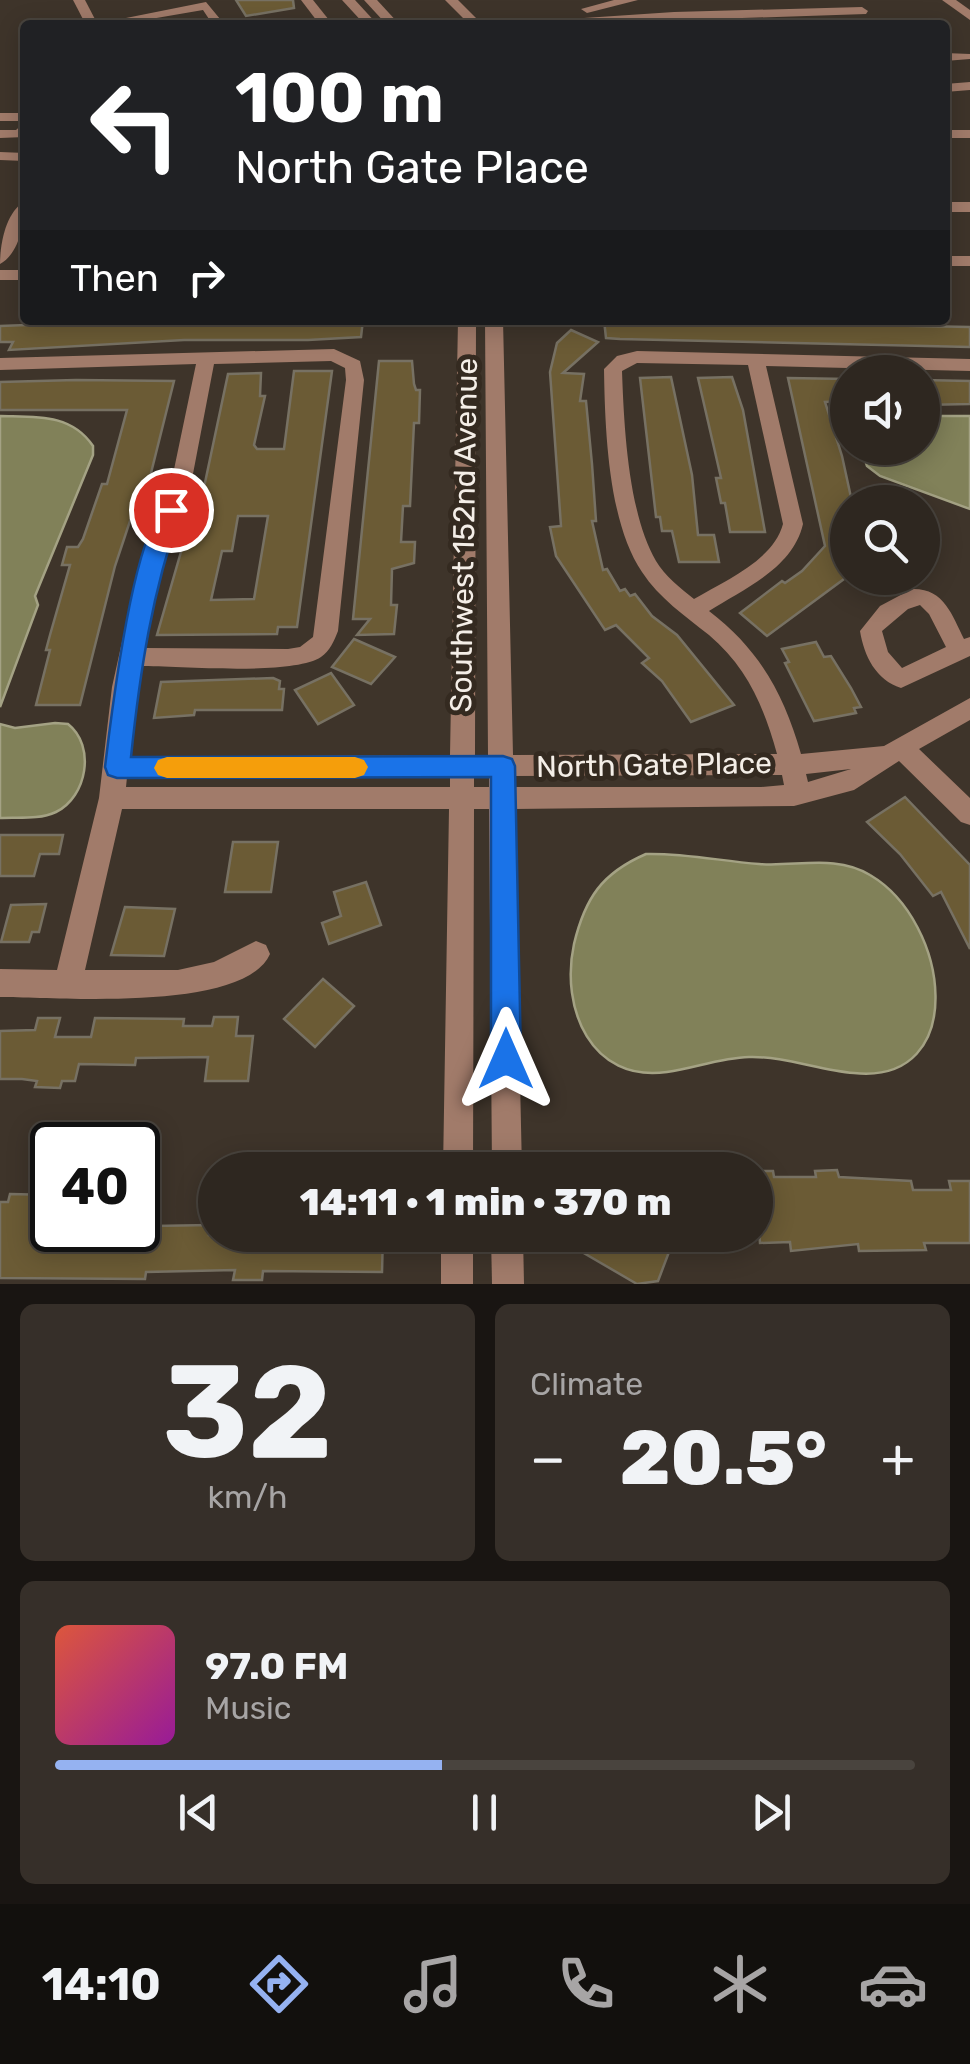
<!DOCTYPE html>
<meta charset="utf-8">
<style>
body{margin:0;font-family:Rubik,sans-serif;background:#362f29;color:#f1f3f6;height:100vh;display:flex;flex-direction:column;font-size:38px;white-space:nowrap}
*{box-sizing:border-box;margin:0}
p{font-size:32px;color:#a7a5a5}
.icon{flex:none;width:55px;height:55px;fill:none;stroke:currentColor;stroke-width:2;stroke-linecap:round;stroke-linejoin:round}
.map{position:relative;height:1284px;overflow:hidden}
.panel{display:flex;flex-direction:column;gap:20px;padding:20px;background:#191512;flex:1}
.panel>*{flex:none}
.banner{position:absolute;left:20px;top:20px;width:930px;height:305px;border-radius:10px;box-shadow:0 5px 25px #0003,0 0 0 2px #49443e;background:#202124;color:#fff;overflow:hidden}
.buttons{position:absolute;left:830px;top:355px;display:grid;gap:20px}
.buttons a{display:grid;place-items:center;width:110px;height:110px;border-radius:50%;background:#2e2720;box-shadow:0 5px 25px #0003,0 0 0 2px #49443e;font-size:50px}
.speed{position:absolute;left:30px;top:1122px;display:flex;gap:20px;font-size:50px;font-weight:700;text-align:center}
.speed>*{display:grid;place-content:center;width:130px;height:130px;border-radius:50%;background:#2e2720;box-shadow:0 5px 25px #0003,0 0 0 2px #49443e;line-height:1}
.speed .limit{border:5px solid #111;border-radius:15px;background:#fff;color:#111}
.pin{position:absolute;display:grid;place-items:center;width:85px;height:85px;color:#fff;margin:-42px;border:5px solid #fff;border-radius:50%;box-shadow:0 2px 10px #0007}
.me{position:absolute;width:110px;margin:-55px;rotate:0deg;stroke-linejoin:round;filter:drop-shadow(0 0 8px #0008)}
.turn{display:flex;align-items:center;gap:35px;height:210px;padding:0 50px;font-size:45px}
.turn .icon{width:130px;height:130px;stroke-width:2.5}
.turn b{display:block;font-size:70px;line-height:85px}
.then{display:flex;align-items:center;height:95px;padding:0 50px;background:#0003;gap:20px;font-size:38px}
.big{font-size:75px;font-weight:800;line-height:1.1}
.panel .card{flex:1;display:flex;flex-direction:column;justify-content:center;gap:15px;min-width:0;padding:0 35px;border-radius:15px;background:#362f29}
.panel .dial{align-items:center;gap:0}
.dial b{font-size:130px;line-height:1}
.song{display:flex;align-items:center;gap:30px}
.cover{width:120px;height:120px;border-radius:15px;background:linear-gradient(135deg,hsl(10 70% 55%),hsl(300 70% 35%))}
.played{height:10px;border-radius:5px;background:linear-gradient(90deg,#95b2f1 45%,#49443e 45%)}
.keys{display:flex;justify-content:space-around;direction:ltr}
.heat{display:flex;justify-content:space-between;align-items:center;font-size:55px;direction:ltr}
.panel .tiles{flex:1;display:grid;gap:20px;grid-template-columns:1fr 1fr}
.card:last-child{grid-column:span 2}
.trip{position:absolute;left:198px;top:1152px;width:575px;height:100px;border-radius:50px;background:#2e2720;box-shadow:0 5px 25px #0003,0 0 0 2px #49443e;font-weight:800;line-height:100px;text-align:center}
.dock{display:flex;height:160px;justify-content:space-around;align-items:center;background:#12100d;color:#a7a5a5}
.dock .icon{width:70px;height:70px}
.dock .current{color:#95b2f1}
.dock b{font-size:45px;color:#f1f3f6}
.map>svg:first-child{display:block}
.water{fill:#818159;stroke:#a4a284;stroke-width:2.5}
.building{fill:#6b5b35;stroke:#777163;stroke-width:2.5;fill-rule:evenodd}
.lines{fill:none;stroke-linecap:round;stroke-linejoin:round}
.minor{fill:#a17b6a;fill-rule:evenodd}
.route{fill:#1a73e8;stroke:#114b97;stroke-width:2.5}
.slow{fill:#f59e0b}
.labels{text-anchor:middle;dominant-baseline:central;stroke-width:10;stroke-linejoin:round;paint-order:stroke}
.street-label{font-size:30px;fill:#f4eee7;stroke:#342a20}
</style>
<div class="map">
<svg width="970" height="1284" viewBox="0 0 970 1284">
<rect width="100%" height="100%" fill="#3e342a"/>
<g class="water">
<path d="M 0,416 C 35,417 71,413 93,446 L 93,455 L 35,596 L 38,605 L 0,707 Z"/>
<path d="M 923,416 L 970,416 L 970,509 L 880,476 L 867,466 L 861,448 L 922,448 Z"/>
<path d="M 55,723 L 68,724 C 96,746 87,797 56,812 C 39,820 18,817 0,818 L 0,724 L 15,728 Z"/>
<path d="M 646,854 C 685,853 720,861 759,864 C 796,867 836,854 870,875 C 950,922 970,1085 854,1073 C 818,1070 785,1056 749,1057 C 720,1058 695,1068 667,1072 C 591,1083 560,1008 574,944 C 585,898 602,873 646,854 Z"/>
</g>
<g class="building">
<path d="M 236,0 L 293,0 L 294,8 L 246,16 Z"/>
<path d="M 160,320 L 221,321 L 363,320 L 361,337 L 308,340 L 184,340 L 9,350 L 13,342 L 0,342 L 0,326 Z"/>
<path d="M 604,320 L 970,327 L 970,347 L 620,339 L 606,338 Z"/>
<path d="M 571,330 L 598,342 L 563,373 L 584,374 L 580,401 L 586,401 L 592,464 L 596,521 L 592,521 L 603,570 L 607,569 L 620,591 L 625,589 L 630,596 L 635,594 L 652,616 L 677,635 L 734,705 L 691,722 L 662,681 L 642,663 L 649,658 L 616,625 L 605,630 L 556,556 L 550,527 L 561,526 L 550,372 L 557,343 Z"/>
<path d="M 379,361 L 412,361 L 414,384 L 416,390 L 420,390 L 419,423 L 414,423 L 410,506 L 403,506 L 401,542 L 415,542 L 414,563 L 392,569 L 391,605 L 397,605 L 394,634 L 357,635 L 370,619 L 353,619 Z"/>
<path d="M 294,371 L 332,371 L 297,627 L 278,627 L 277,634 L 157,635 L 185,538 L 191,538 L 199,511 L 228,374 L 261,373 L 260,396 L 265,396 L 254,445 L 257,449 L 284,449 ZM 238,516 L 268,516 L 254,599 L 211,600 L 222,551 L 232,551 Z"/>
<path d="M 671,377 L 692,475 L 698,535 L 714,535 L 719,562 L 679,562 L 672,531 L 662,531 L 660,517 L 656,517 L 640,378 Z"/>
<path d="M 732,377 L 743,410 L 765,532 L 730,532 L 725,503 L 721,503 L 716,478 L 721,478 L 698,378 Z"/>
<path d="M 788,378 L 848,379 L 848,401 L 825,402 L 842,456 L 852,502 L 848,502 L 848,576 L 767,636 L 740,613 L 782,581 L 785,583 L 802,571 L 825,546 Z"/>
<path d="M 76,380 L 174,381 L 150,477 L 147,478 L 138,509 L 134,509 L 115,566 L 80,705 L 36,705 L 50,650 L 46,650 L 50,635 L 70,565 L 62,565 L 67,547 L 78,547 L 83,539 L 102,484 L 107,484 L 127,410 L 0,410 L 0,382 Z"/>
<path d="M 922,380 L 970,381 L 970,404 L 922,405 Z"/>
<path d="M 354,639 L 395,657 L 371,684 L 332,667 Z"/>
<path d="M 816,642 L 824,657 L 831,656 L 851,688 L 861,707 L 854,708 L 856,713 L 814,721 L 785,663 L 789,662 L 782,649 Z"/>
<path d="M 331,673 L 354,705 L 318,724 L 295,690 Z"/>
<path d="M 273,678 L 280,681 L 279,689 L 284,689 L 282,710 L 195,710 L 194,715 L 154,718 L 161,682 Z"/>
<path d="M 905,797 L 970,865 L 970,949 L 941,892 L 933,896 L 900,854 L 867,822 Z"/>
<path d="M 0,835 L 63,835 L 59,854 L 40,854 L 34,876 L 0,876 Z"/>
<path d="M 233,842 L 278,842 L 271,892 L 225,892 Z"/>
<path d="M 366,882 L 381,925 L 329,944 L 322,923 L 341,916 L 334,892 Z"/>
<path d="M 46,904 L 39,932 L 32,932 L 29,942 L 1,942 L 11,905 Z"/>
<path d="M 125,907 L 175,909 L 164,956 L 111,955 Z"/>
<path d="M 323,979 L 354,1006 L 315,1047 L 284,1019 Z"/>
<path d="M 214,1017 L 238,1017 L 236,1036 L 253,1036 L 248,1081 L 205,1081 L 208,1057 L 136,1058 L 135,1065 L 79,1064 L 75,1081 L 62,1081 L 60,1088 L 35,1087 L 37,1081 L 22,1079 L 0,1079 L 0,1031 L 35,1030 L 38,1018 L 60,1018 L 55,1037 L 91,1037 L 95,1018 L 184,1019 L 183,1026 L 212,1026 Z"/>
<path d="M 837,1170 L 839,1177 L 911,1181 L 913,1190 L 951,1190 L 949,1181 L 970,1181 L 970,1243 L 924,1243 L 926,1250 L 859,1251 L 858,1244 L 791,1251 L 790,1242 L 760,1243 L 755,1171 L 773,1171 L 774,1177 L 816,1177 L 815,1171 Z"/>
<path d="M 10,1194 L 52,1195 L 52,1230 L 138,1230 L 138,1202 L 157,1202 L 153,1226 L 210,1225 L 209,1235 L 383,1235 L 382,1272 L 263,1271 L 262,1280 L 233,1280 L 235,1270 L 146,1272 L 145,1279 L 0,1278 L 0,1202 L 8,1202 Z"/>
<path d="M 589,1235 L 670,1235 L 664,1250 L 669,1252 L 658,1281 L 637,1284 L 582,1252 Z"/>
</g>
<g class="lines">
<g class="minor">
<path d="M 73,0 L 85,0 L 98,25 L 86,25 Z"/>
<path d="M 301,0 L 313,0 L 333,25 L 320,25 Z"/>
<path d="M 342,0 L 355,0 L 378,25 L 365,25 Z"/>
<path d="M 364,0 L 377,0 L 400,25 L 387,25 Z"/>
<path d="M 445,0 L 458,0 L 483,25 L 470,25 Z"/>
<path d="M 614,0 L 638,0 L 587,13 L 581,9 Z"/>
<path d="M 942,0 L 956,0 L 970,10 L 970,20 Z"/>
<path d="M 206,2 L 225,25 L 213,25 L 203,10 L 139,21 L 140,25 L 128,25 L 126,18 Z"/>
<path d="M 862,7 L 868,11 L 866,14 L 533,25 L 539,21 L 674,12 Z"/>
<path d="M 945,53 L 970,54 L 970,59 L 945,61 Z"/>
<path d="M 970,82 L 970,90 L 945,92 L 945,84 Z"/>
<rect x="0" y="113" width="25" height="8"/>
<path d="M 25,122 L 25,137 L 0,138 L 0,130 L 16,130 Z"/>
<rect x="945" y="130" width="25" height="8"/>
<path d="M 0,152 L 25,153 L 25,161 L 0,160 Z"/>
<path d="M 25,201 C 25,222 19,254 0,264 C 0,243 6,212 25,201 Z"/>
<rect x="945" y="202" width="25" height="10"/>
<rect x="945" y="256" width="25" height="10"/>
<rect x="0" y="270" width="25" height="10"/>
<path d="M 458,320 L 476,320 L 475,755 L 488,755 L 485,320 L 503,320 L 513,755 L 777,754 C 764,707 747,667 709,635 C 685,616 659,598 642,572 C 608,522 605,429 604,369 L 617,356 L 637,351 L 970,359 L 970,371 L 766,366 L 803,524 C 793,568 744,589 709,611 C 759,649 784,694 801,754 L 884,746 L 970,698 L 970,720 L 919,749 L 970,798 L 970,825 L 961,822 L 899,761 L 854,790 L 794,806 L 514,809 L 522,1170 L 492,1170 L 489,809 L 474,809 L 473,1170 L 443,1170 L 449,809 L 122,809 L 85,970 L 178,970 L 214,962 L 256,941 L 266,945 L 270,954 C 244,1013 56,997 0,997 L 0,969 L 57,970 L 99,798 L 112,687 L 137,574 L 172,479 L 196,364 L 0,370 L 0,358 L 334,349 L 360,361 L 364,380 L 338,631 C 334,641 330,651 321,657 C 292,676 179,666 140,666 L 129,757 L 450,755 ZM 331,361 L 345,368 L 346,380 L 313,637 L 300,647 L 288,649 L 144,648 L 159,574 L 192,479 L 214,364 ZM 637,363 L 748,365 L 783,524 C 773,561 724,581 694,599 C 680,588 665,576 656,561 C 628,513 624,425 622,371 ZM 851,769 L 808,782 L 806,774 ZM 782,775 L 784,785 L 761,787 L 514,787 L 513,776 ZM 450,776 L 450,787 L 126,787 L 127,777 ZM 474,776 L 489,776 L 489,787 L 474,787 Z"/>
<path d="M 912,589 C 944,588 952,615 964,639 L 970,637 L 970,656 L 901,688 C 876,680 864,656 860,631 L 880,606 ZM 920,605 L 929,614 L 946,647 L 902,668 L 888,652 L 882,631 L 908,609 Z"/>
<rect x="441" y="1235" width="32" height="49"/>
<path d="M 491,1235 L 523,1235 L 524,1284 L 492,1284 Z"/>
</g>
</g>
<path class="route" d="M 171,503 L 181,510 C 152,592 140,671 131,757 L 503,756 L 512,759 L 515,766 L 521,1059 L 516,1069 L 506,1074 L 496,1069 L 491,1059 L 491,777 L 117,778 L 108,775 L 105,767 C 110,726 134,515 171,503 Z"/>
<path class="slow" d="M 167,757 L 355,757 L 364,760 L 368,767 L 364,775 L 355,778 L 167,778 L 158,775 L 154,768 L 158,760 Z"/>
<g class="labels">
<g class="street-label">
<text transform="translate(464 535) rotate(-89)">Southwest 152nd Avenue</text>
<text transform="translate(654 765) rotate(-1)">North Gate Place</text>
</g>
</g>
</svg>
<div class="buttons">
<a><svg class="icon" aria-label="sound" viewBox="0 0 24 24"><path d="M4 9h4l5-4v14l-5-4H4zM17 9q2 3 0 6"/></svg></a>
<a><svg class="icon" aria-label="search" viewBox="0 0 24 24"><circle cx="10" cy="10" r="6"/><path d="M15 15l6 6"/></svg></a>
</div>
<div class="speed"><div class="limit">40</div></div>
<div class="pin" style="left:171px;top:510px;background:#d93025"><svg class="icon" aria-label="arrive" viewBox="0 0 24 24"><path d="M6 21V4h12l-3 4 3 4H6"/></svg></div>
<svg class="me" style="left:506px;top:1059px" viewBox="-20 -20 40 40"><path d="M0-17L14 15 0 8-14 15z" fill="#1a73e8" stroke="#fff" stroke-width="4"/></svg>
<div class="trip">14:11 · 1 min · 370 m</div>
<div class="banner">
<div class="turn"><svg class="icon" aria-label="left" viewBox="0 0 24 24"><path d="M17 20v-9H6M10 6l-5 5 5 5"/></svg><div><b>100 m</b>North Gate Place</div></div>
<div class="then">Then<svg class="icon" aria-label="right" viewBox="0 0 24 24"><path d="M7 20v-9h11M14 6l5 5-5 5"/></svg></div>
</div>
</div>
<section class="panel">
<div class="tiles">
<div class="card dial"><b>32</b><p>km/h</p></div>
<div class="card"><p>Climate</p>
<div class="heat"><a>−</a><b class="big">20.5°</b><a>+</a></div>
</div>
<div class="card">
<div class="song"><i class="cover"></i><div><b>97.0 FM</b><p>Music</p></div></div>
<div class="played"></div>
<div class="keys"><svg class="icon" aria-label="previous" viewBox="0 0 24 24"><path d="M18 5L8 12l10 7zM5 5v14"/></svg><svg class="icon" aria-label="pause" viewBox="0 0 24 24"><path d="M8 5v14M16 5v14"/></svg><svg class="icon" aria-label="next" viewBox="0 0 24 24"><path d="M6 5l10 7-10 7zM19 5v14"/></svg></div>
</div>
</div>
</section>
<nav class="dock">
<b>14:10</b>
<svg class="icon current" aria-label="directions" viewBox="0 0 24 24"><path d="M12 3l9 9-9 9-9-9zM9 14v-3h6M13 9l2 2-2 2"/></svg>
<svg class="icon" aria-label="music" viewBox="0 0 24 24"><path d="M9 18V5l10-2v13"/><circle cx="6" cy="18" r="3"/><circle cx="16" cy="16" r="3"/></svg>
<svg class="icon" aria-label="phone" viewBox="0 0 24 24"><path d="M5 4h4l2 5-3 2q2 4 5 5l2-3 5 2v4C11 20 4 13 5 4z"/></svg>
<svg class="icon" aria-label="climate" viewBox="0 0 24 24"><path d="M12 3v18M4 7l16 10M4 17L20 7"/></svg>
<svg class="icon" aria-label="car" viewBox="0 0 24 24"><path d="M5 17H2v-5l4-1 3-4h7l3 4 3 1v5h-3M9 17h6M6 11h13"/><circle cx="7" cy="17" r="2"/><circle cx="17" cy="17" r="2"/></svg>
</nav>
